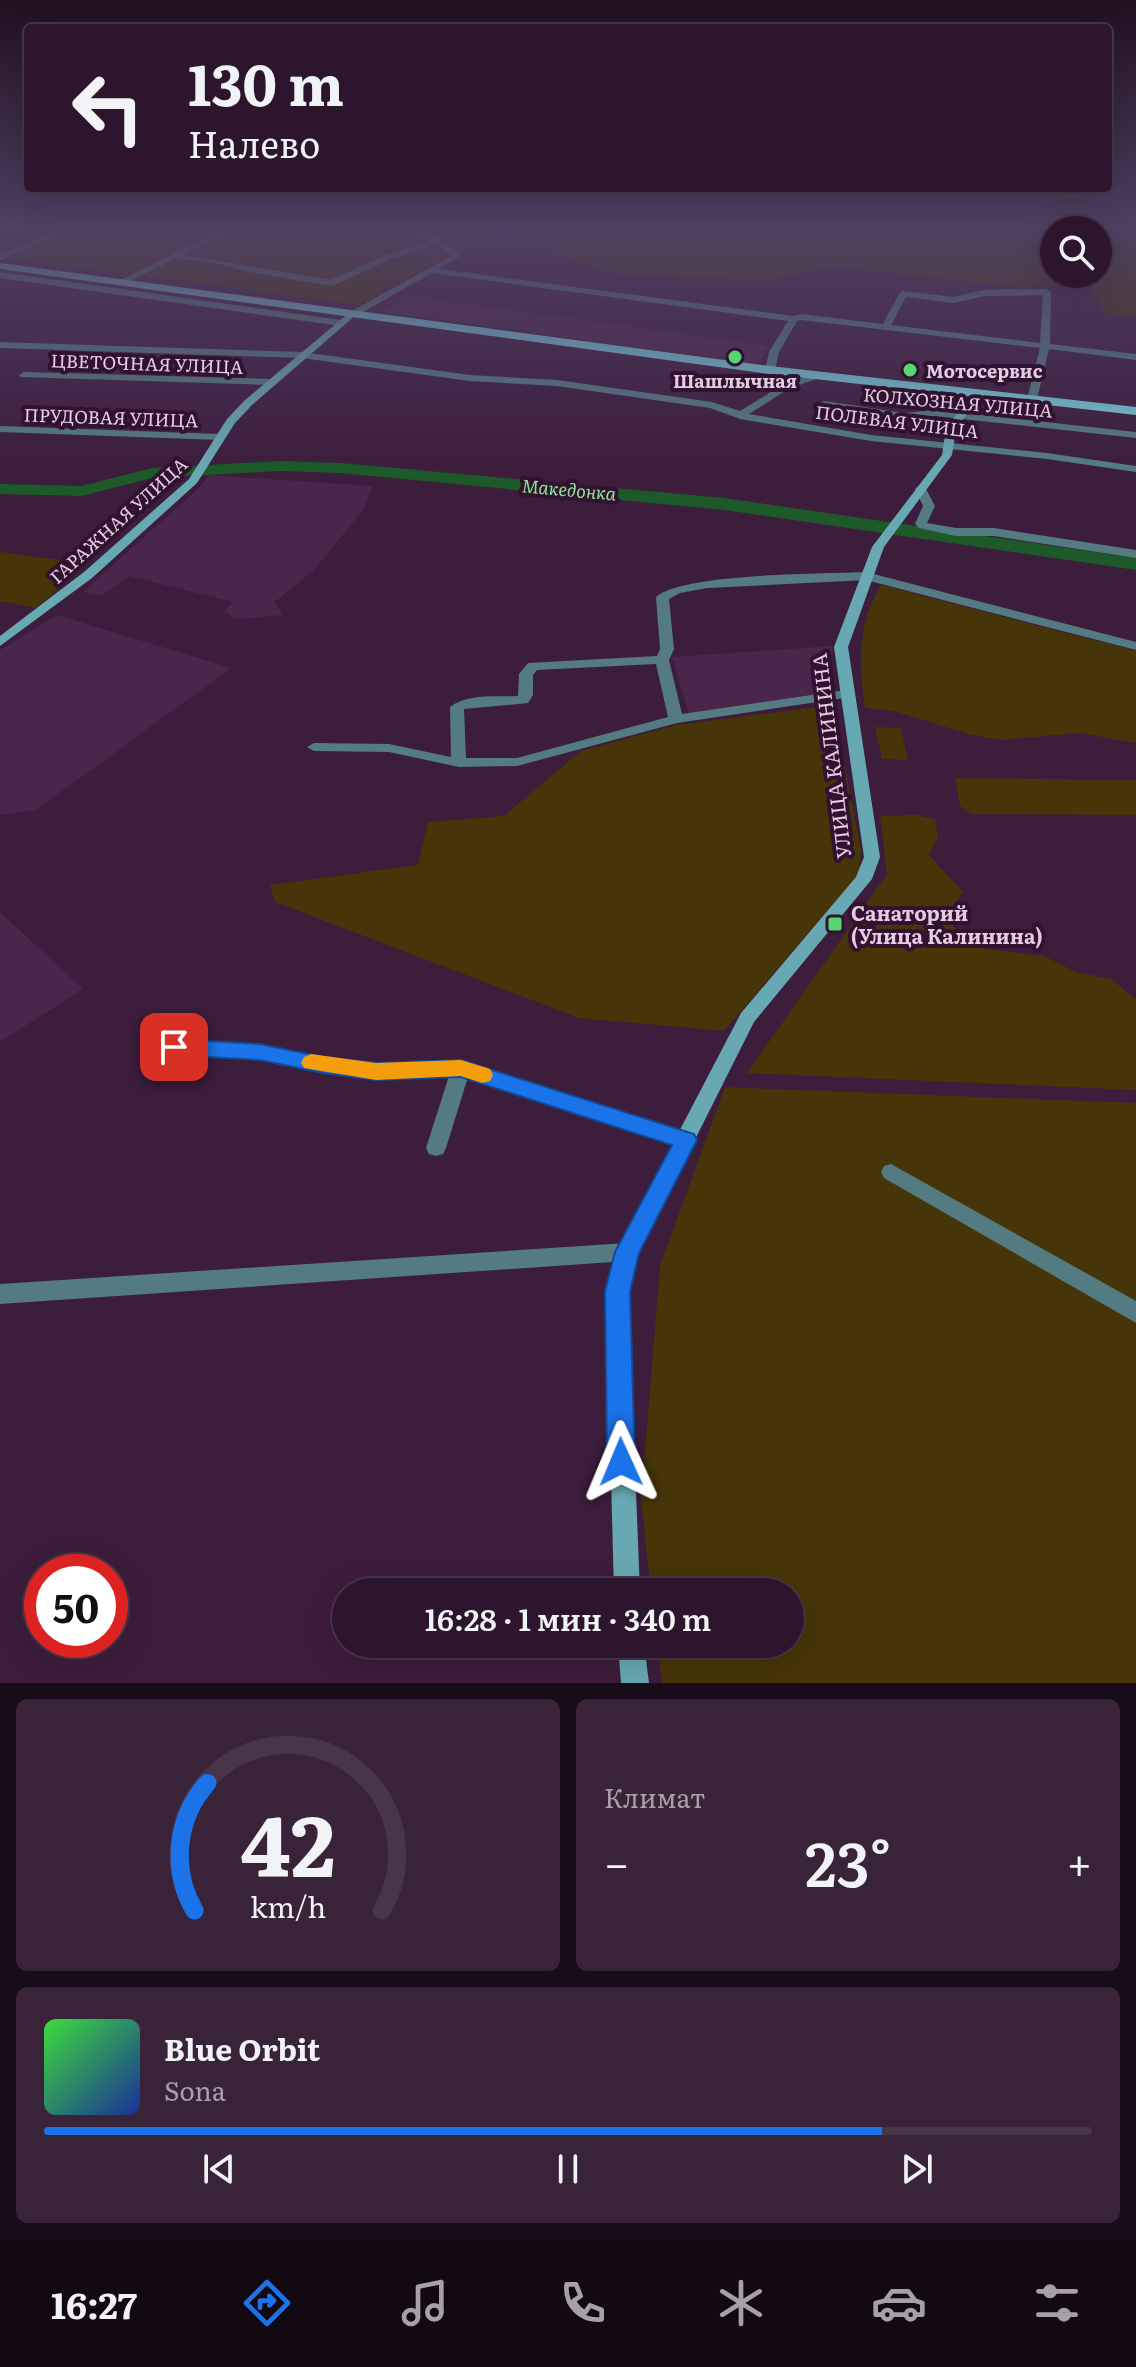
<!DOCTYPE html>
<html lang="ru">
<meta charset="utf-8">
<style>
body{margin:0;font-family:Literata,serif;background:#392339;color:#f1f3f6;height:100vh;display:flex;flex-direction:column;font-size:30px;white-space:nowrap}
*{box-sizing:border-box;margin:0}
p{font-size:26px;color:#a79faa}
.icon{flex:none;width:44px;height:44px;fill:none;stroke:currentColor;stroke-width:2;stroke-linecap:round;stroke-linejoin:round}
.map{position:relative;height:1683px;overflow:hidden}
.drawer{display:flex;flex-direction:column;gap:16px;padding:16px;background:#190c19;flex:1}
.drawer>*{flex:none}
.banner{position:absolute;left:24px;top:24px;width:1088px;height:168px;border-radius:8px;box-shadow:0 8px 32px #0002,0 0 0 2px #483549;background:#2d162d;color:#f1f3f6;overflow:hidden}
.controls{position:absolute;left:1040px;top:216px;display:grid;gap:16px}
.controls a{display:grid;place-items:center;width:72px;height:72px;border-radius:50%;background:#2d162d;box-shadow:0 8px 32px #0002,0 0 0 2px #483549;font-size:40px}
.speed{position:absolute;left:24px;top:1554px;display:flex;gap:16px;font-size:40px;font-weight:700;text-align:center}
.speed>*{display:grid;place-content:center;width:104px;height:104px;border-radius:50%;background:#2d162d;box-shadow:0 8px 32px #0002,0 0 0 2px #483549;line-height:1}
.speed .limit{border:12px solid #d22;background:#fff;color:#111}
.pin{position:absolute;display:grid;place-items:center;width:68px;height:68px;color:#fff;margin:-34px;border-radius:16px;box-shadow:0 4px 12px #0006}
.me{position:absolute;width:88px;margin:-44px;rotate:359deg;stroke-linejoin:round;filter:drop-shadow(0 0 6px #0008)}
.turn{display:flex;align-items:center;gap:28px;height:168px;padding:0 32px;font-size:36px}
.turn .icon{width:104px;height:104px;stroke-width:2.5}
.turn b{display:block;font-size:56px;line-height:68px}
.big{font-size:60px;font-weight:600;line-height:1.1}
.drawer .card{flex:1;display:flex;flex-direction:column;justify-content:center;gap:12px;min-width:0;padding:0 28px;border-radius:12px;background:#392339}
.drawer .dial{align-items:center;gap:0}
.dial svg{height:208px;overflow:visible;fill:none;stroke:#483549;stroke-width:7;stroke-linecap:round;text-anchor:middle}
.dial text{fill:#f1f3f6;stroke:none}
.song{display:flex;align-items:center;gap:24px}
.cover{width:96px;height:96px;border-radius:12px;background:linear-gradient(135deg,hsl(120 70% 55%),hsl(230 70% 35%))}
.played{height:8px;border-radius:4px;background:linear-gradient(90deg,#1a73e8 80%,#483549 80%)}
.keys{display:flex;justify-content:space-around;direction:ltr}
.heat{display:flex;justify-content:space-between;align-items:center;font-size:44px;direction:ltr}
.drawer .tiles{flex:1;display:grid;gap:16px;grid-template-columns:1fr 1fr}
.card:last-child{grid-column:span 2}
.trip{position:absolute;left:332px;top:1578px;width:472px;height:80px;border-radius:40px;background:#2d162d;box-shadow:0 8px 32px #0002,0 0 0 2px #483549;font-weight:600;line-height:80px;text-align:center}
.tabs{display:flex;height:128px;justify-content:space-around;align-items:center;background:#120912;color:#a79faa}
.tabs .icon{width:56px;height:56px}
.tabs .on{color:#1a73e8}
.tabs b{font-size:36px;color:#f1f3f6}
.map>svg:first-child{display:block}
.built{fill:#4a264a}
.green{fill:#453508;fill-rule:evenodd}
.lines{fill:none;stroke-linecap:round;stroke-linejoin:round}
.river{fill:#1d5929;fill-rule:evenodd}
.street{fill:#547b81;fill-rule:evenodd}
.secondary{fill:#68a8b2;fill-rule:evenodd}
.primary{fill:#76cbd8;fill-rule:evenodd}
.route{fill:#1a73e8;stroke:#114b97;stroke-width:2}
.slow{fill:#f59e0b}
.poi-dot{fill:#57d570;stroke:#311331;stroke-width:3}
.labels{text-anchor:middle;dominant-baseline:central;stroke-width:8;stroke-linejoin:round;paint-order:stroke}
.far-street-label{font-size:18px;fill:#e3cee1;stroke:#311331}
.far-poi-label{font-size:18px;font-weight:bold;fill:#e3cee1;stroke:#311331;text-anchor:start}
.far-water-label{font-size:18px;font-style:italic;fill:#8ee299;stroke:#311331}
.street-label{font-size:20px;fill:#e3cee1;stroke:#311331}
.poi-label{font-size:20px;font-weight:bold;fill:#e3cee1;stroke:#311331;text-anchor:start}
</style>
<div class="map">
<svg width="1136" height="1683" viewBox="0 0 1136 1683">
<rect width="100%" height="100%" fill="#3c1d3c"/>
<g class="built">
<path d="M 406,295 L 769,346 L 758,364 L 382,312 Z"/>
<path d="M 209,475 L 373,486 L 364,509 L 314,570 L 275,602 L 283,615 L 235,619 L 224,611 L 233,602 L 129,576 L 101,596 L 83,592 L 200,487 Z"/>
<path d="M 57,615 L 231,668 L 36,810 L 3,815 L 0,814 L 0,650 Z"/>
<path d="M 833,646 L 830,664 L 835,694 L 689,715 L 672,657 Z"/>
<path d="M 0,912 L 83,989 L 0,1042 Z"/>
</g>
<g class="green">
<path d="M 0,229 L 495,229 L 498,232 L 389,286 L 361,305 L 0,257 Z"/>
<path d="M 518,229 L 1136,229 L 1136,316 L 1104,313 L 1090,286 L 1035,285 L 1026,288 L 831,266 L 768,280 L 616,274 L 503,236 ZM 1054,230 L 1098,230 L 1098,274 L 1054,274 Z"/>
<path d="M 0,552 L 87,564 L 36,608 L 0,601 Z"/>
<path d="M 881,585 L 1136,651 L 1136,743 L 1079,733 L 1000,740 L 971,735 L 894,711 L 865,708 C 859,666 857,623 881,585 Z"/>
<path d="M 833,705 L 861,851 L 859,874 L 724,1031 L 579,1018 L 275,902 L 270,885 L 418,865 L 428,822 L 504,816 L 581,751 L 676,725 Z"/>
<path d="M 875,727 L 901,728 L 908,760 L 882,759 Z"/>
<path d="M 955,778 L 1136,780 L 1136,815 L 971,814 L 960,806 Z"/>
<path d="M 916,815 L 935,819 L 938,837 L 929,855 L 963,892 L 950,910 L 955,930 L 979,948 L 1044,956 L 1076,972 L 1111,979 L 1136,999 L 1136,1090 L 747,1073 L 887,874 L 880,816 Z"/>
<path d="M 725,1087 L 1136,1103 L 1136,1683 L 662,1683 L 657,1644 L 790,1644 L 790,1592 L 651,1592 L 641,1500 L 660,1266 Z"/>
</g>
<g class="lines">
<path class="river" d="M 280,461 L 341,463 L 724,498 L 1136,558 L 1136,570 L 724,510 L 341,473 L 280,471 L 152,478 L 82,496 L 0,494 L 0,484 L 82,486 L 152,468 Z"/>
<g class="street">
<path d="M 62,229 L 72,229 L 0,260 L 0,255 Z"/>
<path d="M 223,229 L 233,229 L 183,255 L 331,280 L 383,256 L 431,241 L 402,229 C 425,229 445,240 460,256 L 439,269 L 794,316 L 801,314 L 883,324 L 899,294 L 903,291 L 953,297 L 985,290 L 1047,289 L 1051,292 L 1050,344 L 1136,354 L 1136,360 L 1049,349 L 1037,399 L 1032,402 L 1027,399 L 1040,348 L 801,320 L 797,321 L 779,352 L 775,370 L 770,373 L 765,370 L 769,352 L 788,321 L 432,273 L 356,316 L 350,316 L 350,312 L 451,256 L 438,244 L 389,260 L 332,286 L 249,272 L 211,262 L 175,259 L 124,284 L 117,282 ZM 1043,295 L 1040,343 L 891,325 L 906,297 L 953,303 L 985,296 Z"/>
<path d="M 0,272 L 341,320 L 346,323 L 341,326 L 0,278 Z"/>
<path d="M 0,342 L 302,352 L 470,375 L 557,380 L 712,402 L 740,411 L 782,385 L 816,373 L 821,376 L 819,378 L 788,389 L 749,414 L 871,435 L 1047,453 L 1136,466 L 1136,472 L 1047,459 L 871,441 L 740,419 L 710,408 L 557,386 L 470,381 L 302,358 L 0,348 Z"/>
<path d="M 24,372 L 270,379 L 275,382 L 270,385 L 21,377 L 19,375 Z"/>
<path d="M 824,401 L 904,413 L 935,410 L 1136,432 L 1136,438 L 935,416 L 904,419 L 820,406 L 819,404 Z"/>
<path d="M 0,426 L 220,434 L 225,437 L 220,440 L 0,432 Z"/>
<path d="M 917,487 L 925,487 L 935,506 L 927,523 L 956,528 L 994,528 L 1136,550 L 1136,558 L 994,536 L 956,536 L 919,528 L 915,524 L 923,506 L 915,489 Z"/>
<path d="M 866,572 L 1136,642 L 1136,650 L 866,580 L 707,588 L 680,593 L 669,599 L 674,649 L 669,660 L 682,714 L 846,690 L 853,694 L 851,697 L 677,723 L 517,766 L 459,767 L 389,752 L 314,751 L 307,747 L 314,743 L 389,744 L 451,757 L 450,707 C 467,693 497,697 518,696 L 519,674 L 528,663 L 657,656 L 660,649 L 656,597 C 683,573 824,574 866,572 ZM 656,664 L 668,717 L 517,758 L 466,758 L 464,709 L 528,703 L 533,695 L 533,675 L 537,670 Z"/>
<path d="M 174,1040 L 260,1045 L 323,1058 L 376,1064 L 461,1061 L 693,1134 L 696,1140 L 693,1146 L 686,1148 L 468,1077 L 446,1148 L 443,1154 L 436,1156 L 429,1154 L 426,1148 L 449,1076 L 376,1078 L 323,1072 L 260,1059 L 174,1054 L 167,1052 L 165,1047 L 167,1042 Z"/>
<path d="M 891,1164 L 1136,1301 L 1136,1323 L 884,1178 L 881,1172 L 884,1166 Z"/>
<path d="M 627,1243 L 635,1245 L 638,1252 L 635,1259 L 627,1261 L 0,1304 L 0,1284 Z"/>
</g>
<g class="secondary">
<path d="M 350,312 L 357,314 L 252,405 L 235,423 L 197,483 L 92,578 L 0,646 L 0,636 L 84,572 L 189,479 L 227,419 L 244,401 Z"/>
<path d="M 974,392 L 983,394 L 956,428 L 952,455 L 884,547 L 848,647 L 880,857 L 872,879 L 754,1022 L 638,1253 L 628,1291 L 640,1592 L 614,1592 L 606,1291 L 616,1252 L 741,1013 L 856,877 L 864,857 L 834,647 L 872,547 L 942,455 L 946,428 Z"/>
<path d="M 618,1644 L 644,1644 L 649,1683 L 621,1683 Z"/>
</g>
<path class="primary" d="M 0,263 L 770,366 L 1136,407 L 1136,415 L 770,374 L 0,269 Z"/>
</g>
<linearGradient id="sky" x2="0" y2="1"><stop stop-color="#211021"/><stop offset="0.49" stop-color="#504061"/><stop offset="1" stop-color="#504061" stop-opacity="0"/></linearGradient>
<rect width="1136" height="465" fill="url(#sky)"/>
<path class="route" d="M 174,1039 L 260,1044 L 323,1057 L 376,1063 L 461,1060 L 694,1134 L 697,1140 L 639,1253 L 630,1291 L 635,1462 L 631,1471 L 621,1475 L 611,1471 L 607,1462 L 605,1291 L 615,1252 L 672,1145 L 461,1077 L 376,1080 L 323,1073 L 260,1060 L 174,1055 L 167,1052 L 164,1047 L 167,1041 Z"/>
<path class="slow" d="M 311,1054 L 376,1063 L 461,1060 L 490,1069 L 493,1075 L 490,1081 L 482,1083 L 461,1076 L 376,1080 L 304,1068 L 301,1063 L 304,1057 Z"/>
<g class="poi-dot">
<circle cx="735" cy="357" r="8"/>
<circle cx="910" cy="370" r="8"/>
<rect x="827" y="916" width="16" height="16" rx="4"/>
</g>
<g class="labels">
<g class="far-street-label">
<text transform="translate(147 363) rotate(2)">ЦВЕТОЧНАЯ УЛИЦА</text>
<text transform="translate(958 402) rotate(5)">КОЛХОЗНАЯ УЛИЦА</text>
<text transform="translate(111 417) rotate(2)">ПРУДОВАЯ УЛИЦА</text>
<text transform="translate(897 421) rotate(7)">ПОЛЕВАЯ УЛИЦА</text>
<text transform="translate(118 520) rotate(-42)">ГАРАЖНАЯ УЛИЦА</text>
</g>
<g class="far-poi-label">
<text x="926" y="370">Мотосервис</text>
<text x="735" y="380" text-anchor="middle">Шашлычная</text>
</g>
<g class="far-water-label">
<text transform="translate(569 489) rotate(5)">Македонка</text>
</g>
<g class="street-label">
<text transform="translate(830 756) rotate(-97)">УЛИЦА КАЛИНИНА</text>
</g>
<g class="poi-label">
<text x="851" y="912">Санаторий<tspan x="851" dy="23">(Улица Калинина)</tspan></text>
</g>
</g>
</svg>
<div class="controls">
<a><svg class="icon" aria-label="search" viewBox="0 0 24 24"><circle cx="10" cy="10" r="6"/><path d="M15 15l6 6"/></svg></a>
</div>
<div class="speed"><div class="limit">50</div></div>
<div class="pin" style="left:174px;top:1047px;background:#d93025"><svg class="icon" aria-label="arrive" viewBox="0 0 24 24"><path d="M6 21V4h12l-3 4 3 4H6"/></svg></div>
<svg class="me" style="left:621px;top:1462px" viewBox="-20 -20 40 40"><path d="M0-17L14 15 0 8-14 15z" fill="#1a73e8" stroke="#fff" stroke-width="4"/></svg>
<div class="trip">16:28 · 1 мин · 340 m</div>
<div class="banner">
<div class="turn"><svg class="icon" aria-label="left" viewBox="0 0 24 24"><path d="M17 20v-9H6M10 6l-5 5 5 5"/></svg><div><b>130 m</b>Налево</div></div>
</div>
</div>
<section class="drawer">
<div class="tiles">
<div class="card dial"><svg viewBox="0 0 100 80">
<path d="M14 69A42 42 0 1 1 86 69"/>
<path d="M14 69A42 42 0 0 1 19 20" stroke="#1a73e8"/>
<text x="50" y="56" font-size="32" font-weight="700">42</text>
<text x="50" y="72" font-size="11">km/h</text>
</svg></div>
<div class="card"><p>Климат</p>
<div class="heat"><a>−</a><b class="big">23°</b><a>+</a></div>
</div>
<div class="card">
<div class="song"><i class="cover"></i><div><b>Blue Orbit</b><p>Sona</p></div></div>
<div class="played"></div>
<div class="keys"><svg class="icon" aria-label="previous" viewBox="0 0 24 24"><path d="M18 5L8 12l10 7zM5 5v14"/></svg><svg class="icon" aria-label="pause" viewBox="0 0 24 24"><path d="M8 5v14M16 5v14"/></svg><svg class="icon" aria-label="next" viewBox="0 0 24 24"><path d="M6 5l10 7-10 7zM19 5v14"/></svg></div>
</div>
</div>
</section>
<nav class="tabs">
<b>16:27</b>
<svg class="icon on" aria-label="directions" viewBox="0 0 24 24"><path d="M12 3l9 9-9 9-9-9zM9 14v-3h6M13 9l2 2-2 2"/></svg>
<svg class="icon" aria-label="music" viewBox="0 0 24 24"><path d="M9 18V5l10-2v13"/><circle cx="6" cy="18" r="3"/><circle cx="16" cy="16" r="3"/></svg>
<svg class="icon" aria-label="phone" viewBox="0 0 24 24"><path d="M5 4h4l2 5-3 2q2 4 5 5l2-3 5 2v4C11 20 4 13 5 4z"/></svg>
<svg class="icon" aria-label="climate" viewBox="0 0 24 24"><path d="M12 3v18M4 7l16 10M4 17L20 7"/></svg>
<svg class="icon" aria-label="car" viewBox="0 0 24 24"><path d="M5 17H2v-5l4-1 3-4h7l3 4 3 1v5h-3M9 17h6M6 11h13"/><circle cx="7" cy="17" r="2"/><circle cx="17" cy="17" r="2"/></svg>
<svg class="icon" aria-label="filters" viewBox="0 0 24 24"><path d="M4 7h16M4 17h16"/><circle cx="9" cy="7" r="2"/><circle cx="15" cy="17" r="2"/></svg>
</nav>
